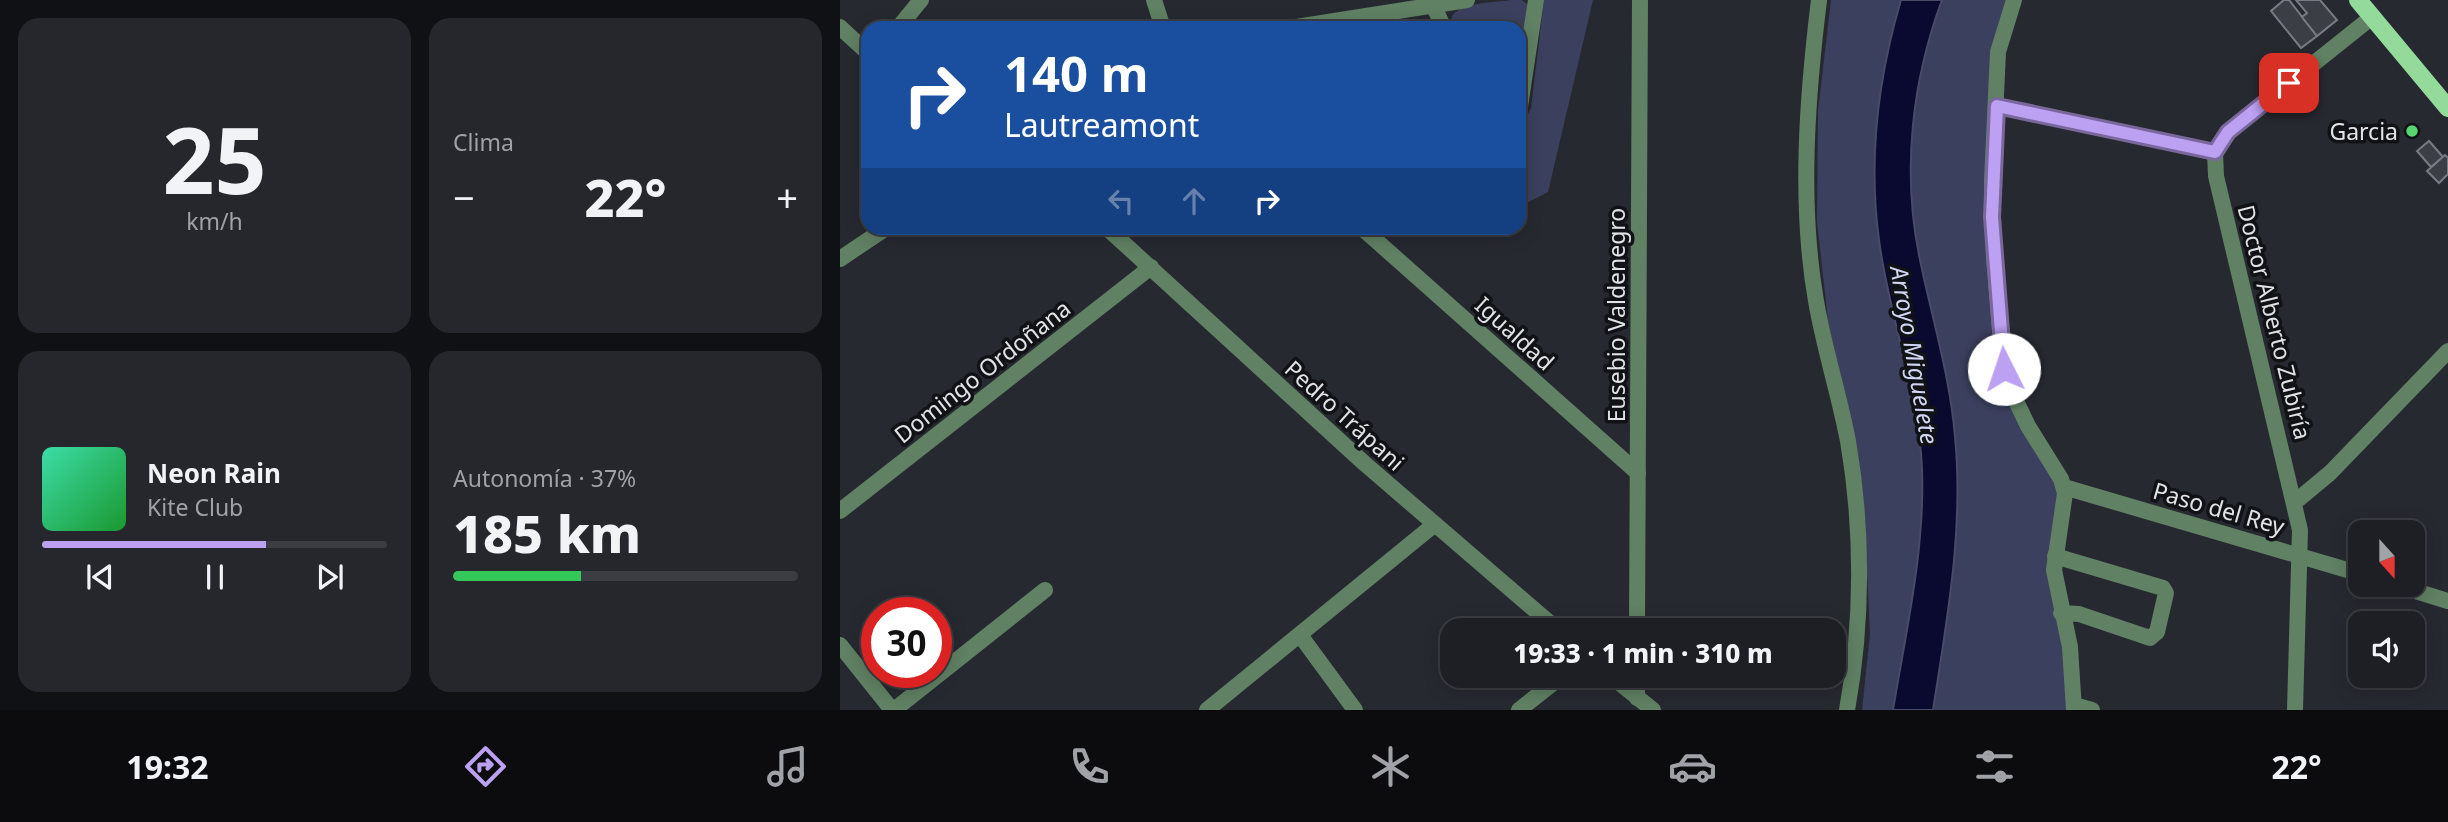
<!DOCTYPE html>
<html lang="es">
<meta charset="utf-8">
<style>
body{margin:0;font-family:"Noto Sans",sans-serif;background:#25272d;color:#f1f3f6;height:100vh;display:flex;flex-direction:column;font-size:26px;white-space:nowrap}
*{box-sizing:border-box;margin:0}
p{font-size:23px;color:#a0a2a7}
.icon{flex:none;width:38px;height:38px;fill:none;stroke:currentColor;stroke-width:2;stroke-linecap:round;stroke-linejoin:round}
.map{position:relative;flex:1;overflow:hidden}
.details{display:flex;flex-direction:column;gap:18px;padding:18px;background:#101114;width:840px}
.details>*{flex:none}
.top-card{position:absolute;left:21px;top:21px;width:665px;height:214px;border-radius:21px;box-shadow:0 4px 18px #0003,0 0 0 2px #3b3d42;background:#1a4fa0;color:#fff;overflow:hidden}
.needle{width:46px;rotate:159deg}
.controls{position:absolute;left:1508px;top:520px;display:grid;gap:14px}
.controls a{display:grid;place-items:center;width:77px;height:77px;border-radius:14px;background:#1d1f25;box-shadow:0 4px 18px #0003,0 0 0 2px #3b3d42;font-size:35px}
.speed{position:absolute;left:21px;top:597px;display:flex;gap:14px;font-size:35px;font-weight:700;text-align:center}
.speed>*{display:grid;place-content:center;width:91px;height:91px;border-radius:50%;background:#1d1f25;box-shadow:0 4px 18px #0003,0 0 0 2px #3b3d42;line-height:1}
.speed .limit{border:10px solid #d22;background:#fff;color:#111}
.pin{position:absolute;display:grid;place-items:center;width:60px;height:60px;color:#fff;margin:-30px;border-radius:14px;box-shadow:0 4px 10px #0006}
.me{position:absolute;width:77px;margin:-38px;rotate:356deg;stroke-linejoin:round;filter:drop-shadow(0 0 5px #0008)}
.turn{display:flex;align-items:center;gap:24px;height:147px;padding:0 28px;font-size:32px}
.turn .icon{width:91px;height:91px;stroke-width:2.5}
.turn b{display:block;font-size:49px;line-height:60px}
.lanes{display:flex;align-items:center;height:66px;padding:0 28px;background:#0003;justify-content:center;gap:35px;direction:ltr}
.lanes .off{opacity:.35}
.big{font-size:52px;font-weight:800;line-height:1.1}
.details .widget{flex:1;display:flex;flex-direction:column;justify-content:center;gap:10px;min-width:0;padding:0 24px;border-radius:21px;background:#25272d}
.details .dial{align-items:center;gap:0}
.dial b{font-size:91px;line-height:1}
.song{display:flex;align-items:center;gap:21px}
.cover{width:84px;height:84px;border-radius:10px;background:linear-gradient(135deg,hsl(160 70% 55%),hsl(130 70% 35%))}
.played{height:7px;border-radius:4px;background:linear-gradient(90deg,#bca0f2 65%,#3b3d42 65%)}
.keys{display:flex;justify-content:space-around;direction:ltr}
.heat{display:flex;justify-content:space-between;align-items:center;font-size:38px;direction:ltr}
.charge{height:10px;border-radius:5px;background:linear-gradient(90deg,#34c759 37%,#3b3d42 0)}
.details .tiles{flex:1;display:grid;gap:18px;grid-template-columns:repeat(2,1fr)}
.trip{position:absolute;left:600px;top:618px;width:406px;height:70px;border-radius:21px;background:#1d1f25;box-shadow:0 4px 18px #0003,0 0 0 2px #3b3d42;font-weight:800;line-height:70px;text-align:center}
.tab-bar{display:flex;height:112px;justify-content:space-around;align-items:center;background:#0c0c0f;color:#a0a2a7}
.tab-bar .icon{width:49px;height:49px}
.tab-bar .active{color:#bca0f2}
.tab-bar b{font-size:32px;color:#f1f3f6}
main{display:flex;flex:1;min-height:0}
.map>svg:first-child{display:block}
.green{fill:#3b405e}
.water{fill:#0a092f;stroke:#4a4a66;stroke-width:2}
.building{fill:#3c3e46;stroke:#797b84;stroke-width:2}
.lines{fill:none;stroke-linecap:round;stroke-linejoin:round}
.minor{stroke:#608163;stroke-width:16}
.major{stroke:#93da9b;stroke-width:18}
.route-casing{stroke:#7a689d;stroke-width:18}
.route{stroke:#bca0f2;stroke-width:12}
.poi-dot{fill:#58d570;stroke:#111215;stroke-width:2.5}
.labels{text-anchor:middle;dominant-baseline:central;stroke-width:7;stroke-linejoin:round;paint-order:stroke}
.poi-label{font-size:23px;fill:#e1e2e7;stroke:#111215;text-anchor:end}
.street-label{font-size:23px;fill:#e1e2e7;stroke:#111215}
.water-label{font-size:24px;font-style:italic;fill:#d0d6f4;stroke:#111215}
</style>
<main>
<section class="details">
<div class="tiles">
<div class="widget dial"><b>25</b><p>km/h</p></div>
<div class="widget"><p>Clima</p>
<div class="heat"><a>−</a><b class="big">22°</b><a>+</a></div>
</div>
<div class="widget">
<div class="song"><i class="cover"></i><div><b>Neon Rain</b><p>Kite Club</p></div></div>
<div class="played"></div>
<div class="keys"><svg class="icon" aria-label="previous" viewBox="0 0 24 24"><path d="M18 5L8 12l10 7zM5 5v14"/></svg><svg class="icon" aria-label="pause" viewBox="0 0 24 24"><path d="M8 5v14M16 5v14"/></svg><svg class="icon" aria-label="next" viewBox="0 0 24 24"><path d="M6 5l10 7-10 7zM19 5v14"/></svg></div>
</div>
<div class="widget"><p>Autonomía · 37%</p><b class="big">185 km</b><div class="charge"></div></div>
</div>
</section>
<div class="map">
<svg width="1608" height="710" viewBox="0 0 1608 710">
<rect width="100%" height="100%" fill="#272931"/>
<g class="green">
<path d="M 671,0 L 682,0 L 688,5 L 679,97 L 679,28 L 613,28 C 601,2 654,3 671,0 Z"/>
<path d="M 704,0 L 753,0 L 708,192 L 679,207 L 679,132 L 691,108 Z"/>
<path d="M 991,0 L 1061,0 C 1038,78 1028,159 1039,240 C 1049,317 1079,391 1082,469 C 1085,550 1066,631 1053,710 L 1022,710 L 1030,634 L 1025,531 L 1008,413 L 988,321 L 977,221 L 978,111 Z"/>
<path d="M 1102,0 L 1168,0 L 1153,49 L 1161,378 L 1219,489 L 1228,710 L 1093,710 C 1107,619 1124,529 1115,437 C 1112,402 1102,367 1095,333 C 1085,283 1071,232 1070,181 C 1068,120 1081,57 1102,0 Z"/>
</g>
<path class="water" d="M 1061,0 L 1102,0 C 1072,81 1062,170 1079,255 C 1091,315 1110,375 1115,437 C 1124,529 1107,619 1093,710 L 1053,710 C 1066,631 1085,550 1082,469 C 1079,391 1049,317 1039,240 C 1028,159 1038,78 1061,0 Z"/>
<g class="building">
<path d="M 1444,0 L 1449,0 L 1477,36 L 1461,48 L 1431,11 Z"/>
<path d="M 1456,0 L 1480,0 L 1497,20 L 1477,36 L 1462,17 L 1467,13 Z"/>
<path d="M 1589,141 L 1603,157 L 1591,167 L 1577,151 Z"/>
<path d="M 1605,155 L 1608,158 L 1608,174 L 1599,183 L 1587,171 Z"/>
</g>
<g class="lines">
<g class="minor">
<path d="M 314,0 L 323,28"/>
<path d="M 979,0 C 967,98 959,203 976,301 C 984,348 999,394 1008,441 C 1023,528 1023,623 1007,710"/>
<path d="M 1174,0 L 1158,52 L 1152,181 L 1154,258 L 1164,376 L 1188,426 L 1221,479 L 1225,493 L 1214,570 L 1230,647 L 1234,710"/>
<path d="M 593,5 L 604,28"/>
<path d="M 0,27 L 28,53"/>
<path d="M 58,28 L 81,0"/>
<path d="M 450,28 L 627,0"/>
<path d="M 1157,106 L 1375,152"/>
<path d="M 679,113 L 696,0"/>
<path d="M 267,228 L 524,463 L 718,630"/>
<path d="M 522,228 L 798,473"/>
<path d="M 0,259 L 46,228"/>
<path d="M 1224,487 L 1521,574"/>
<path d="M 1455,502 L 1490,473 L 1608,351"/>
<path d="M 0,511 L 311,267"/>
<path d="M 1215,556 L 1323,588 L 1326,593 L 1317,632 L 1310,638 L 1239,614 L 1221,613"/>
<path d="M 1553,584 L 1608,601"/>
<path d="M 797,630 L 800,0"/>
<path d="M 460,635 L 515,710"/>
<path d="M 0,645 L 52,710"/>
<path d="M 771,676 L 813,710"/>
<path d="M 797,698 L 797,676"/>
<path d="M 1234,705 L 1252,710"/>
<path d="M 54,710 L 205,590"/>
<path d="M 367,710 L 595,524"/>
<path d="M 679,710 L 722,676"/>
<path d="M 1455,710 L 1460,530 L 1376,176 L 1375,152 L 1388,132 L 1532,17"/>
</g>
<path class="major" d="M 1518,0 L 1608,108"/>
</g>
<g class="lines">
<defs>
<path id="route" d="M 1164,369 L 1152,217 L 1157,106 L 1375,152 L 1388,132 L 1449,83"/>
</defs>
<use href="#route" class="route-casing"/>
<use href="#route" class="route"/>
</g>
<circle class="poi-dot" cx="1572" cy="131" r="7"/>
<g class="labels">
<g class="poi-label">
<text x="1558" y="131">Garcia</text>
</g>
<g class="street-label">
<text transform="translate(776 315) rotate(-90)">Eusebio Valdenegro</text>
<text transform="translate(1435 322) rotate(76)">Doctor Alberto Zubiría</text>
<text transform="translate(675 333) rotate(42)">Igualdad</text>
<text transform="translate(142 371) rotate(-38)">Domingo Ordoñana</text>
<text transform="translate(505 415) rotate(42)">Pedro Trápani</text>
<text transform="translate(1379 508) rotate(16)">Paso del Rey</text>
</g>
<g class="water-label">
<text transform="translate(1075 355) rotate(80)">Arroyo Miguelete</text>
</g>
</g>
</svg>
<div class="controls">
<a><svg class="needle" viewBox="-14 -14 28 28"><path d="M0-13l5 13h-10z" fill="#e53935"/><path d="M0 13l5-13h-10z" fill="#a0a2a7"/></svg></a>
<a><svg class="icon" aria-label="sound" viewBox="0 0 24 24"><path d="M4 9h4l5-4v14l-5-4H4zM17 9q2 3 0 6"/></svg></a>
</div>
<div class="speed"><div class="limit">30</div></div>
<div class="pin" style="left:1449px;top:83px;background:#d93025"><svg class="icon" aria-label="arrive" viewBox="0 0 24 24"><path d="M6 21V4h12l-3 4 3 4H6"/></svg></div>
<svg class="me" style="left:1164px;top:369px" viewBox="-20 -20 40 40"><circle r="19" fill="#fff"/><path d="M0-13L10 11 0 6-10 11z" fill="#bca0f2"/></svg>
<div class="trip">19:33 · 1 min · 310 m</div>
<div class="top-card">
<div class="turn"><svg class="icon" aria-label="right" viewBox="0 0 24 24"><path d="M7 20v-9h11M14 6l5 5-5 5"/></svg><div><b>140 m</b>Lautreamont</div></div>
<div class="lanes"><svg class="icon off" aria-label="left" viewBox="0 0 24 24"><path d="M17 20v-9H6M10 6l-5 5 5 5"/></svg><svg class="icon off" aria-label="ahead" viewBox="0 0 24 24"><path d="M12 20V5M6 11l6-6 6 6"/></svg><svg class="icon" aria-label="right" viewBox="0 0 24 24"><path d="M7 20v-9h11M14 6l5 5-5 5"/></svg></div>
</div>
</div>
</main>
<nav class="tab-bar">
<b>19:32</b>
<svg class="icon active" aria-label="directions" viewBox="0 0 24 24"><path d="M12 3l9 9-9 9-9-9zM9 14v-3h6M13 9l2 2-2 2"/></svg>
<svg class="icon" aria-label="music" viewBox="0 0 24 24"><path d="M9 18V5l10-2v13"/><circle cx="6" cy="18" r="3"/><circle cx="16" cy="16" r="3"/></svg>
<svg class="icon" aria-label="phone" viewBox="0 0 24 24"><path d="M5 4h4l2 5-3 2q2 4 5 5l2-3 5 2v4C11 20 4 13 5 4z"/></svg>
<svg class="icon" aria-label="climate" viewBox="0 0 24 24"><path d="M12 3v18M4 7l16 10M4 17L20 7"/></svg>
<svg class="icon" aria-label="car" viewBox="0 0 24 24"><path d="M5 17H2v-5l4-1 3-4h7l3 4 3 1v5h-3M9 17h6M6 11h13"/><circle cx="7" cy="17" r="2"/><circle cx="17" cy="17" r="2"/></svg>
<svg class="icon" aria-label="filters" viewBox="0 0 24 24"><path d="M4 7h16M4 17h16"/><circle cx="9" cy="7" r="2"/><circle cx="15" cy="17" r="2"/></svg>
<b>22°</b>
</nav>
